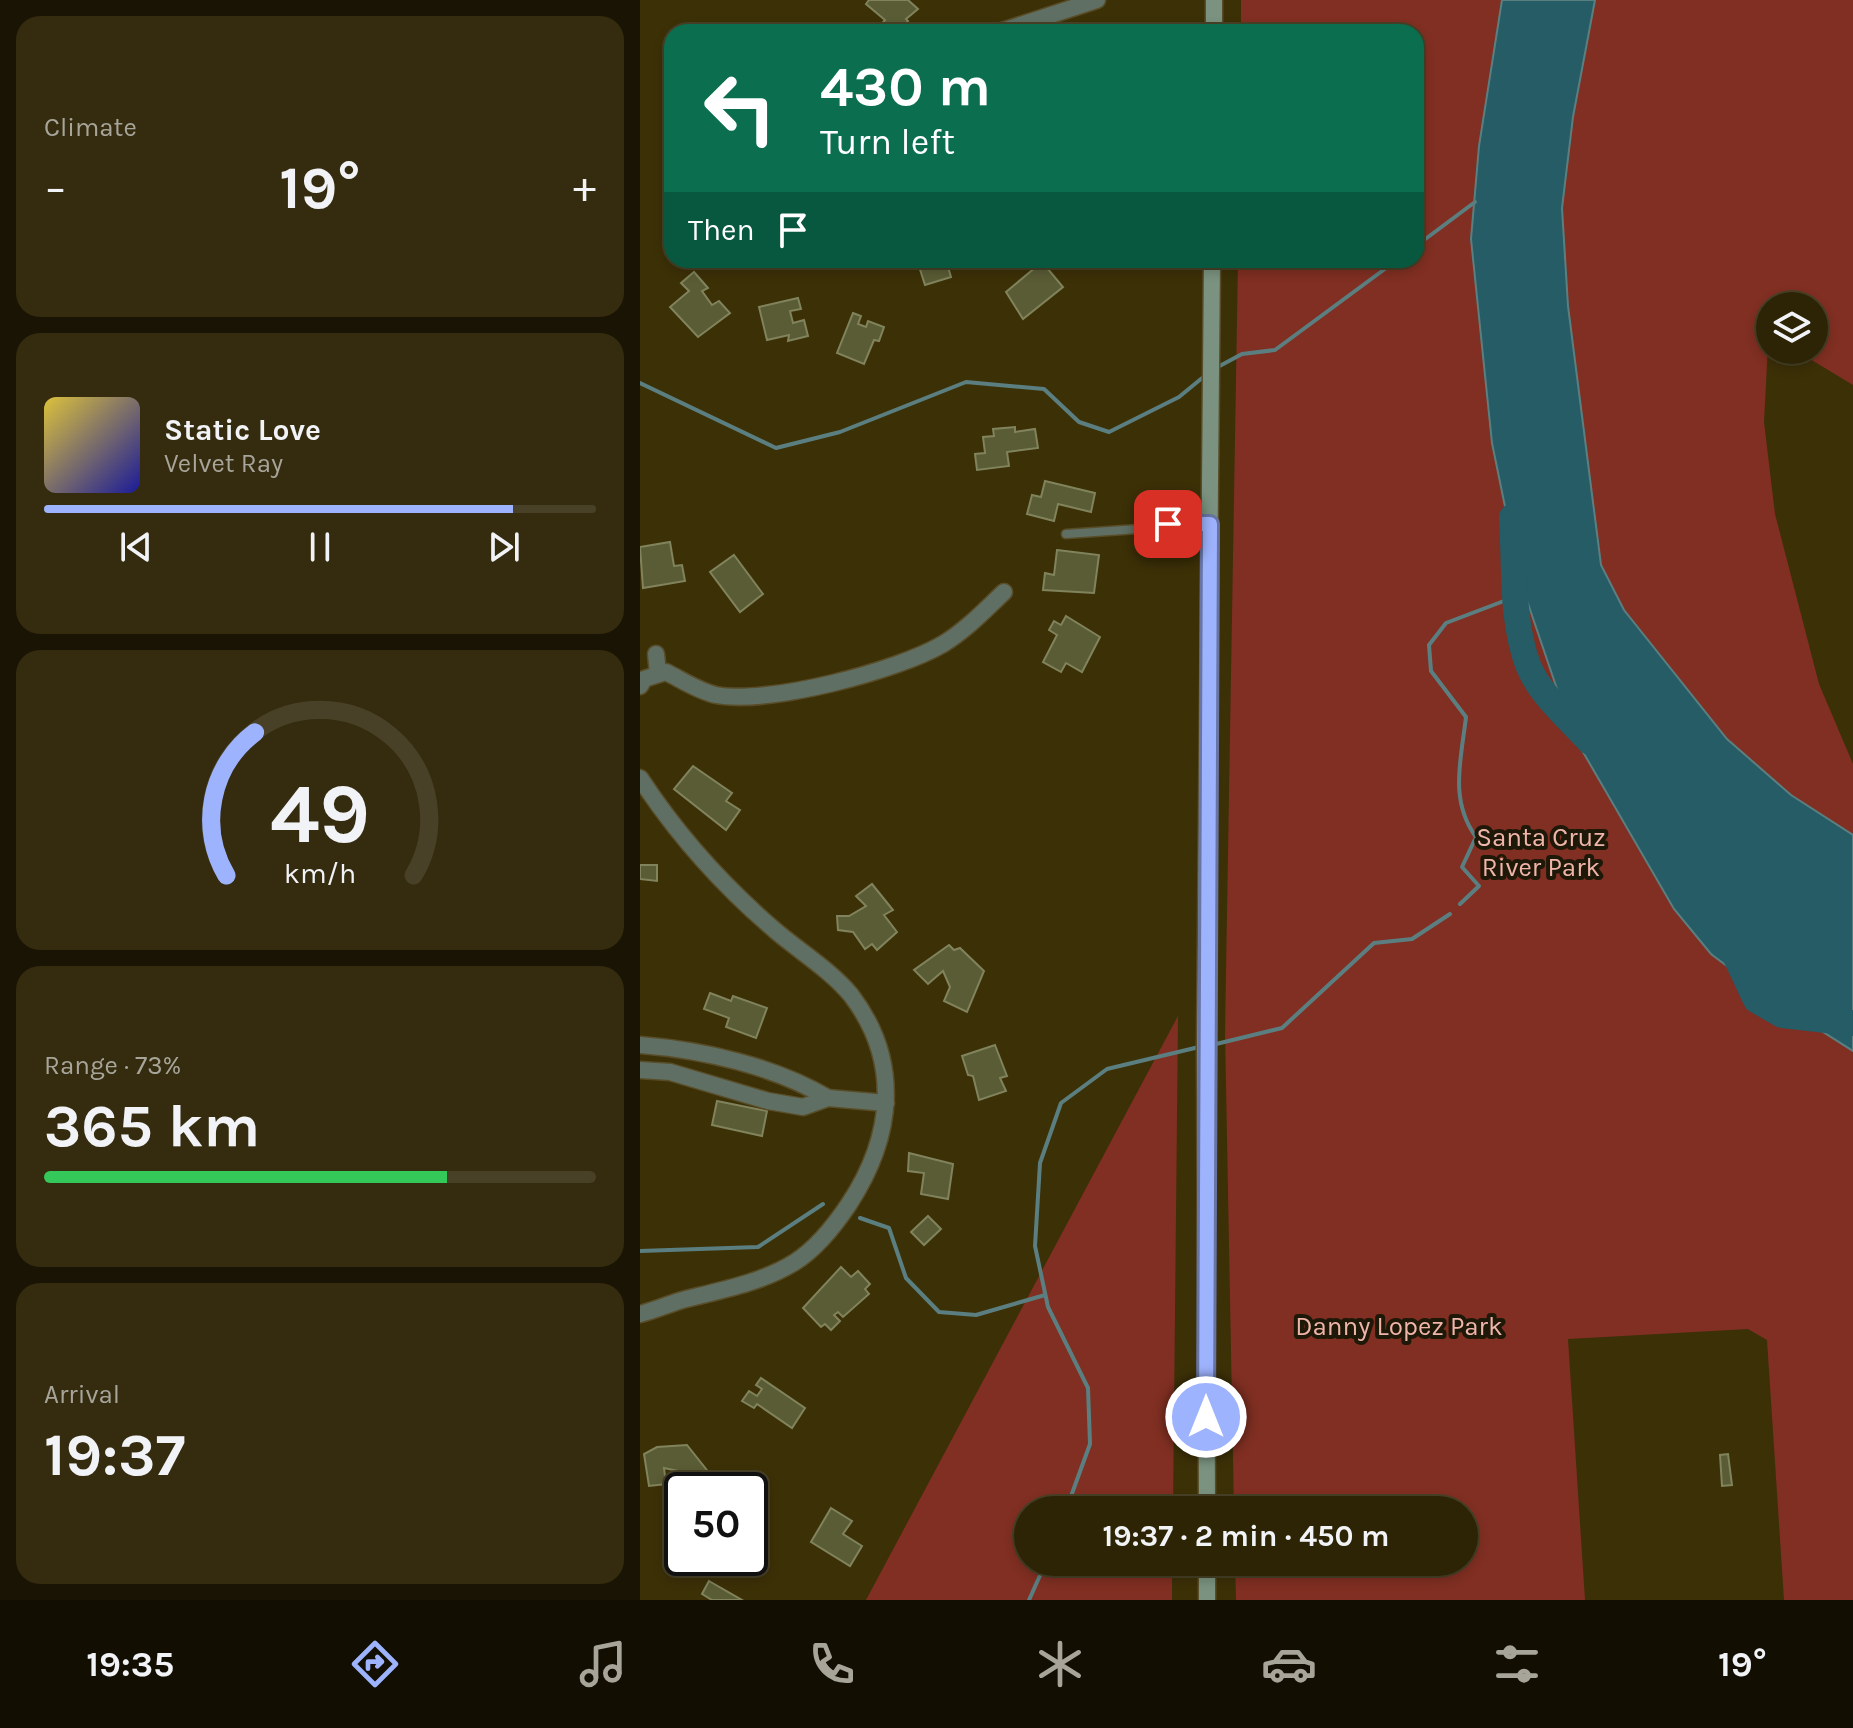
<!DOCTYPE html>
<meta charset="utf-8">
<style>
body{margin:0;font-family:Karla,sans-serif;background:#352c0f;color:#f1f3f6;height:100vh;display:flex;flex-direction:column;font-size:30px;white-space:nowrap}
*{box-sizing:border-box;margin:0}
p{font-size:26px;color:#a7a49a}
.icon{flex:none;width:44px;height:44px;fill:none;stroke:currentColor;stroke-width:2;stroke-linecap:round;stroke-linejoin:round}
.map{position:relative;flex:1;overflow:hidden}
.drawer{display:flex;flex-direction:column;gap:16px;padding:16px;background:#191403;width:640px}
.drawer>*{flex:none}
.guide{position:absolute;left:24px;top:24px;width:760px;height:244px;border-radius:24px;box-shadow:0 4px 12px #0003,0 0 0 2px #484127;background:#0b6e4f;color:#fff;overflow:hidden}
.buttons{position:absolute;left:1116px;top:292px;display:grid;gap:16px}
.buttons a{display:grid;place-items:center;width:72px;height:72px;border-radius:50%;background:#2d2405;box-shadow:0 4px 12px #0003,0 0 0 2px #484127;font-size:40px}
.speed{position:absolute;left:24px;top:1472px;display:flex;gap:16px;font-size:40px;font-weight:700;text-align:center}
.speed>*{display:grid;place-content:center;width:104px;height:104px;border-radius:50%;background:#2d2405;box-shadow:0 4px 12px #0003,0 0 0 2px #484127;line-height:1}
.speed .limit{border:4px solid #111;border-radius:12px;background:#fff;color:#111}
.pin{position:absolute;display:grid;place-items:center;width:68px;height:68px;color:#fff;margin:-34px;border-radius:16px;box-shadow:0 4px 12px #0006}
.me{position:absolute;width:88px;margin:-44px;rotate:0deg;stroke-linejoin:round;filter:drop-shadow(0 0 6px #0008)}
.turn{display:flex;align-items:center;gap:28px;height:168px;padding:0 24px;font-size:36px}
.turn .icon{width:104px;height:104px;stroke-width:2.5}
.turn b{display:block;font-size:56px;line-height:68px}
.then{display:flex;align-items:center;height:76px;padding:0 24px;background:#0003;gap:16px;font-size:30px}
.big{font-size:60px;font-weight:700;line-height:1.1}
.drawer .card{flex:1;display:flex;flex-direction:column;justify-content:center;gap:12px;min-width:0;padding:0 28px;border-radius:24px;background:#352c0f}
.drawer .dial{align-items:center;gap:0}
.dial svg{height:208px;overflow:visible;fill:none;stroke:#484127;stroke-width:7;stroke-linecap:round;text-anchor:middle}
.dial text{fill:#f1f3f6;stroke:none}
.song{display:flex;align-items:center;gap:24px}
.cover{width:96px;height:96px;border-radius:12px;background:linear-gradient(135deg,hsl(50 70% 55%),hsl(240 70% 35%))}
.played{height:8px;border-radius:4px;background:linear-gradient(90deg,#9eb3fd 85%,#484127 85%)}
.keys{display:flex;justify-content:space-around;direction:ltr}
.heat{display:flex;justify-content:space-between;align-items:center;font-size:44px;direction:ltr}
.charge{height:12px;border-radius:6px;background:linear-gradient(90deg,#34c759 73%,#484127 0)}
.trip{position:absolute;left:374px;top:1496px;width:464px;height:80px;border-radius:40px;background:#2d2405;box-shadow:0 4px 12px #0003,0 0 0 2px #484127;font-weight:700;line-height:80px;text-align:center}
.tabs{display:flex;height:128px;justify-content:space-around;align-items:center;background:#120e02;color:#a7a49a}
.tabs .icon{width:56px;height:56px}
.tabs .selected{color:#9eb3fd}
.tabs b{font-size:36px;color:#f1f3f6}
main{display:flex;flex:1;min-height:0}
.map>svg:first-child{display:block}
.green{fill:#802f22}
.water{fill:#255c66;stroke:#5b7f80;stroke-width:2}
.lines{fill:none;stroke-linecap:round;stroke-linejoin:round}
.stream{stroke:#5b7f80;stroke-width:4}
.river{stroke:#255c66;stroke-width:26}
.building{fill:#5a5c35;stroke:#80835b;stroke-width:2}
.lane-casing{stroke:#584d28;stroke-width:11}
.street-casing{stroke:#584d28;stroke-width:19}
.secondary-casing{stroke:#584d28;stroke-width:19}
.lane{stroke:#606f63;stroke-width:8}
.street{stroke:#606f63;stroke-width:16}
.secondary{stroke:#7a927f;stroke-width:16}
.route-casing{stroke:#6774a4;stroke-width:20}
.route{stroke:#9eb3fd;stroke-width:14}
.labels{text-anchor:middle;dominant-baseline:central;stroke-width:8;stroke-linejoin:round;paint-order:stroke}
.park-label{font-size:26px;fill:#f0b5a9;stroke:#1e1808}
</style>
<main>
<section class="drawer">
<div class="card"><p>Climate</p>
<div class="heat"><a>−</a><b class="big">19°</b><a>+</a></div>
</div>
<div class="card">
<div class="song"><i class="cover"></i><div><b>Static Love</b><p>Velvet Ray</p></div></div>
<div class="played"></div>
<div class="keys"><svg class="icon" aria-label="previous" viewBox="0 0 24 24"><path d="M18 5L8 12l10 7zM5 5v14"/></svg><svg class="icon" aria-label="pause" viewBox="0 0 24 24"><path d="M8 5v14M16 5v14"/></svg><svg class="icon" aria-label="next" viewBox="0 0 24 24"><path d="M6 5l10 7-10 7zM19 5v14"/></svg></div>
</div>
<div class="card dial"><svg viewBox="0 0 100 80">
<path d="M14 69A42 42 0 1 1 86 69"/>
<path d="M14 69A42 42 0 0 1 25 14" stroke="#9eb3fd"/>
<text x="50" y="56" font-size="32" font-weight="700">49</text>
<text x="50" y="72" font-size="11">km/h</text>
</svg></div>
<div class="card"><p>Range · 73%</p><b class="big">365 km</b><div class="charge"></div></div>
<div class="card"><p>Arrival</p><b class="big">19:37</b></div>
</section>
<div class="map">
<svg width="1213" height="1600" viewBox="0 0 1213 1600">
<rect width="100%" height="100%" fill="#3c3007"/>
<g class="green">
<path d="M 601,0 L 1213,0 L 1213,385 L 1155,350 L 1174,350 L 1174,306 L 1130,306 L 1124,422 L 1135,514 L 1179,684 L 1213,764 L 1213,1600 L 1144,1600 L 1127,1340 L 1108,1329 L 928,1339 L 945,1600 L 596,1600 L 595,1562 L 824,1562 L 824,1510 L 594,1510 L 585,1032 L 598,260 L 776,260 L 776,32 L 601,32 Z"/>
<path d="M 538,1016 L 533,1510 L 388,1510 L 388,1562 L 532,1562 L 532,1600 L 226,1600 Z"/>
</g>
<path class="water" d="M 862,0 L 955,0 L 933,117 L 922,208 L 928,306 L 961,565 L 984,610 L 1087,739 L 1151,795 L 1213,835 L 1213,1051 L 1128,997 L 1071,954 L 1034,909 L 932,733 L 880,580 L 852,443 L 831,239 L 839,146 Z"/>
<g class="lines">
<g class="stream">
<path d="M 776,246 L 835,202"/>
<path d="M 574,369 L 602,354 L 635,350 L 757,260"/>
<path d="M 0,383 L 136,448 L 200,432 L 326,382 L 404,389 L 439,422 L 469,432 L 539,397 L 567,374"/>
<path d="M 820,904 L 839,886 L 822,867 L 836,837 C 809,800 821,760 826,717 L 791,671 L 789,645 L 806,623 L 877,596"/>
<path d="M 568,1046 L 642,1028 L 734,943 L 772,939 L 810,914"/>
<path d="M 220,1218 L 249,1228 L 266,1278 L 299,1312 L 336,1315 L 405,1295"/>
<path d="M 0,1251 L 118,1247 L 183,1204"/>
<path d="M 426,1510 L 450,1444 L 448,1388 L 408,1307 L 395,1246 L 400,1163 L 421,1103 L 467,1069 L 559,1047"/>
<path d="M 389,1600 L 406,1562"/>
</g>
<g class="river">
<path d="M 872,517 C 875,565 871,620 888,665 C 900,695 929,719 950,742"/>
<path d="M 1093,951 L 1116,1000 L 1142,1015 L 1213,1023"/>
</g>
</g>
<g class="building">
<path d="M 229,0 L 268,0 L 278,9 L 266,19 L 268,21 L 259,32 L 247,32 L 240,26 L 245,20 L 226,4 Z"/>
<path d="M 277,260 L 306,260 L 311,277 L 285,285 Z"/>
<path d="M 402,262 L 423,287 L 383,319 L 366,292 Z"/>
<path d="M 54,272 L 68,288 L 62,291 L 72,305 L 79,301 L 90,313 L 58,337 L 30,307 L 49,291 L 41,283 Z"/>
<path d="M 158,298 L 161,309 L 150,311 L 153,323 L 164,320 L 168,336 L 148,341 L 149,335 L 127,340 L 119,307 Z"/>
<path d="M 213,313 L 221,316 L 218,324 L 226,327 L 228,321 L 244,327 L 239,341 L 234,340 L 224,364 L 197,353 Z"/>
<path d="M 375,427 L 375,432 L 395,429 L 398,448 L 367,452 L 369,466 L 337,470 L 335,454 L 345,453 L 343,437 L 354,436 L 353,429 Z"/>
<path d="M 405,481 L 455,493 L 451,512 L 418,504 L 414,521 L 387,514 L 392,495 L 401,497 Z"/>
<path d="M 30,542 L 34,566 L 42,565 L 45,581 L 3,588 L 0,547 Z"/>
<path d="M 417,550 L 459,555 L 454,593 L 403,590 L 405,573 L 414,575 Z"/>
<path d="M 94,555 L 123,594 L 100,612 L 70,572 Z"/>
<path d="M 426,616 L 460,637 L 442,672 L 426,663 L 421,672 L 403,662 L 417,635 L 409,630 L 414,621 L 421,625 Z"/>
<path d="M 53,766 L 92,793 L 86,801 L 100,810 L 86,830 L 34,789 Z"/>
<path d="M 0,865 L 17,865 L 17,881 L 0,879 Z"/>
<path d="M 232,884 L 253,910 L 244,915 L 257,932 L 237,950 L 232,944 L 225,949 L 213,932 L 198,930 L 197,916 L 209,916 L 226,906 L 216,896 Z"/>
<path d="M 309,945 L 314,950 L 320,948 L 344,971 L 327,1012 L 304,1001 L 310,987 L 303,971 L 288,984 L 274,970 Z"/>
<path d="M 70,993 L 91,1001 L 93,996 L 127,1008 L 116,1038 L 86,1027 L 89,1018 L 64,1009 Z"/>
<path d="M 355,1045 L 367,1076 L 360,1078 L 366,1091 L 339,1100 L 333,1076 L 328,1075 L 322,1056 Z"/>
<path d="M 77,1101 L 127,1111 L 122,1136 L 72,1125 Z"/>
<path d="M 269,1153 L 313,1164 L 308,1199 L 281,1194 L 284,1173 L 268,1171 Z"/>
<path d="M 288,1216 L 301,1229 L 284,1245 L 271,1232 Z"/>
<path d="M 201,1267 L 211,1277 L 218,1271 L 230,1284 L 225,1289 L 229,1294 L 203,1317 L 198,1312 L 194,1315 L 200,1321 L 191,1330 L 185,1324 L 181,1327 L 163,1308 Z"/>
<path d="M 121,1378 L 165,1408 L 152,1428 L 117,1404 L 114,1408 L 102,1401 L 109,1391 L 117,1396 L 122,1389 L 116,1385 Z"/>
<path d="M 47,1445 L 70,1474 L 52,1488 L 38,1471 L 24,1468 L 26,1484 L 9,1486 L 4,1454 L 17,1447 Z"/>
<path d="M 1088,1454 L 1092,1485 L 1082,1486 L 1080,1455 Z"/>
<path d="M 191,1508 L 212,1521 L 203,1534 L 222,1546 L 210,1566 L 171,1542 Z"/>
<path d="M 69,1581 L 102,1600 L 72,1600 L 62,1594 Z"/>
</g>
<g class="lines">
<defs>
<path id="lane" d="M 426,534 L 570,524"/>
<g id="street">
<path d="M 359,32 L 457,0"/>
<path d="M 16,654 L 18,673"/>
<path d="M 0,686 L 4,679 L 26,672 C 42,680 58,691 76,695 C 128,705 257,671 303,644 C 326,630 345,610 364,592"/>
<path d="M 0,778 C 38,836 84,887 137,932 C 162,953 190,970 211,995 C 262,1062 253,1137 209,1204 C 195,1225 177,1248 155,1262 C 123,1282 83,1290 46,1299 C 31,1303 16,1310 0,1314"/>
<path d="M 0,1045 C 63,1050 134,1066 188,1098"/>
<path d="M 0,1070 L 30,1072 L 128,1101 L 163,1107 L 188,1098 L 246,1103"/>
</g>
<g id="secondary">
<path d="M 574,32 L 574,0"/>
<path d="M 567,1510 L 565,1046 L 572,260"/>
<path d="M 567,1562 L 567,1600"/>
</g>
</defs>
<use href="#lane" class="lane-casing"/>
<use href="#street" class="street-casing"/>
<use href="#secondary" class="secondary-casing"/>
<use href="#lane" class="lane"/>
<use href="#street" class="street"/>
<use href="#secondary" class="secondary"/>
</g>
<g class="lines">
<defs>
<path id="route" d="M 528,524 L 570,524 L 566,1417"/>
</defs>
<use href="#route" class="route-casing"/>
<use href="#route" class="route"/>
</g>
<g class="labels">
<g class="park-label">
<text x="901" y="837">Santa Cruz<tspan x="901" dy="30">River Park</tspan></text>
<text x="759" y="1326">Danny Lopez Park</text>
</g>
</g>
</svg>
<div class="buttons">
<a><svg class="icon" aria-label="layers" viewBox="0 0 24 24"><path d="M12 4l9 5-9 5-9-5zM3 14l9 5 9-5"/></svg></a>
</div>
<div class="speed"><div class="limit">50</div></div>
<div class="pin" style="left:528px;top:524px;background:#d93025"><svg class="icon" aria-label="arrive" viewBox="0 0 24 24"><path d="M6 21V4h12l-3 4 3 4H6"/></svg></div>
<svg class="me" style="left:566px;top:1417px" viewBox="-20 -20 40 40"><circle r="17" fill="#9eb3fd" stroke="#fff" stroke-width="3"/><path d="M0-11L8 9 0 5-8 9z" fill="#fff"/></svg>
<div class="trip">19:37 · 2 min · 450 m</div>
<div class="guide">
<div class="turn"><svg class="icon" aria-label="left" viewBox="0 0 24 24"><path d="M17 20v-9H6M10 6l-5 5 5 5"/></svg><div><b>430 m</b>Turn left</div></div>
<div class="then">Then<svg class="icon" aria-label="arrive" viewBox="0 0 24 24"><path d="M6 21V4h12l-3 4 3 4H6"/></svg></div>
</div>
</div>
</main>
<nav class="tabs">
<b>19:35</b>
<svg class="icon selected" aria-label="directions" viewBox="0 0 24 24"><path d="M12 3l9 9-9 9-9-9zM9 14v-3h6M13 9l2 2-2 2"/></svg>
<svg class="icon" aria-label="music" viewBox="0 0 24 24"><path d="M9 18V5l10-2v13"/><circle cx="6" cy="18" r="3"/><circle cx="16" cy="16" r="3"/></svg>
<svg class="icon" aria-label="phone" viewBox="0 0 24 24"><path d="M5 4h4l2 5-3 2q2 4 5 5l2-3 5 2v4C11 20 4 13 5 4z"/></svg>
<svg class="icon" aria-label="climate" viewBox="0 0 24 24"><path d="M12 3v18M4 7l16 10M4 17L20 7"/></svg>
<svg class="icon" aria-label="car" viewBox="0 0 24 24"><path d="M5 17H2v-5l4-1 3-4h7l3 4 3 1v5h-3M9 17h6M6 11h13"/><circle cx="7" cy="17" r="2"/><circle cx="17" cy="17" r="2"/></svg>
<svg class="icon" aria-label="filters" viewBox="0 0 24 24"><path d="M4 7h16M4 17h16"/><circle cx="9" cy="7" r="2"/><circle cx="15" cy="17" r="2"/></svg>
<b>19°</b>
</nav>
